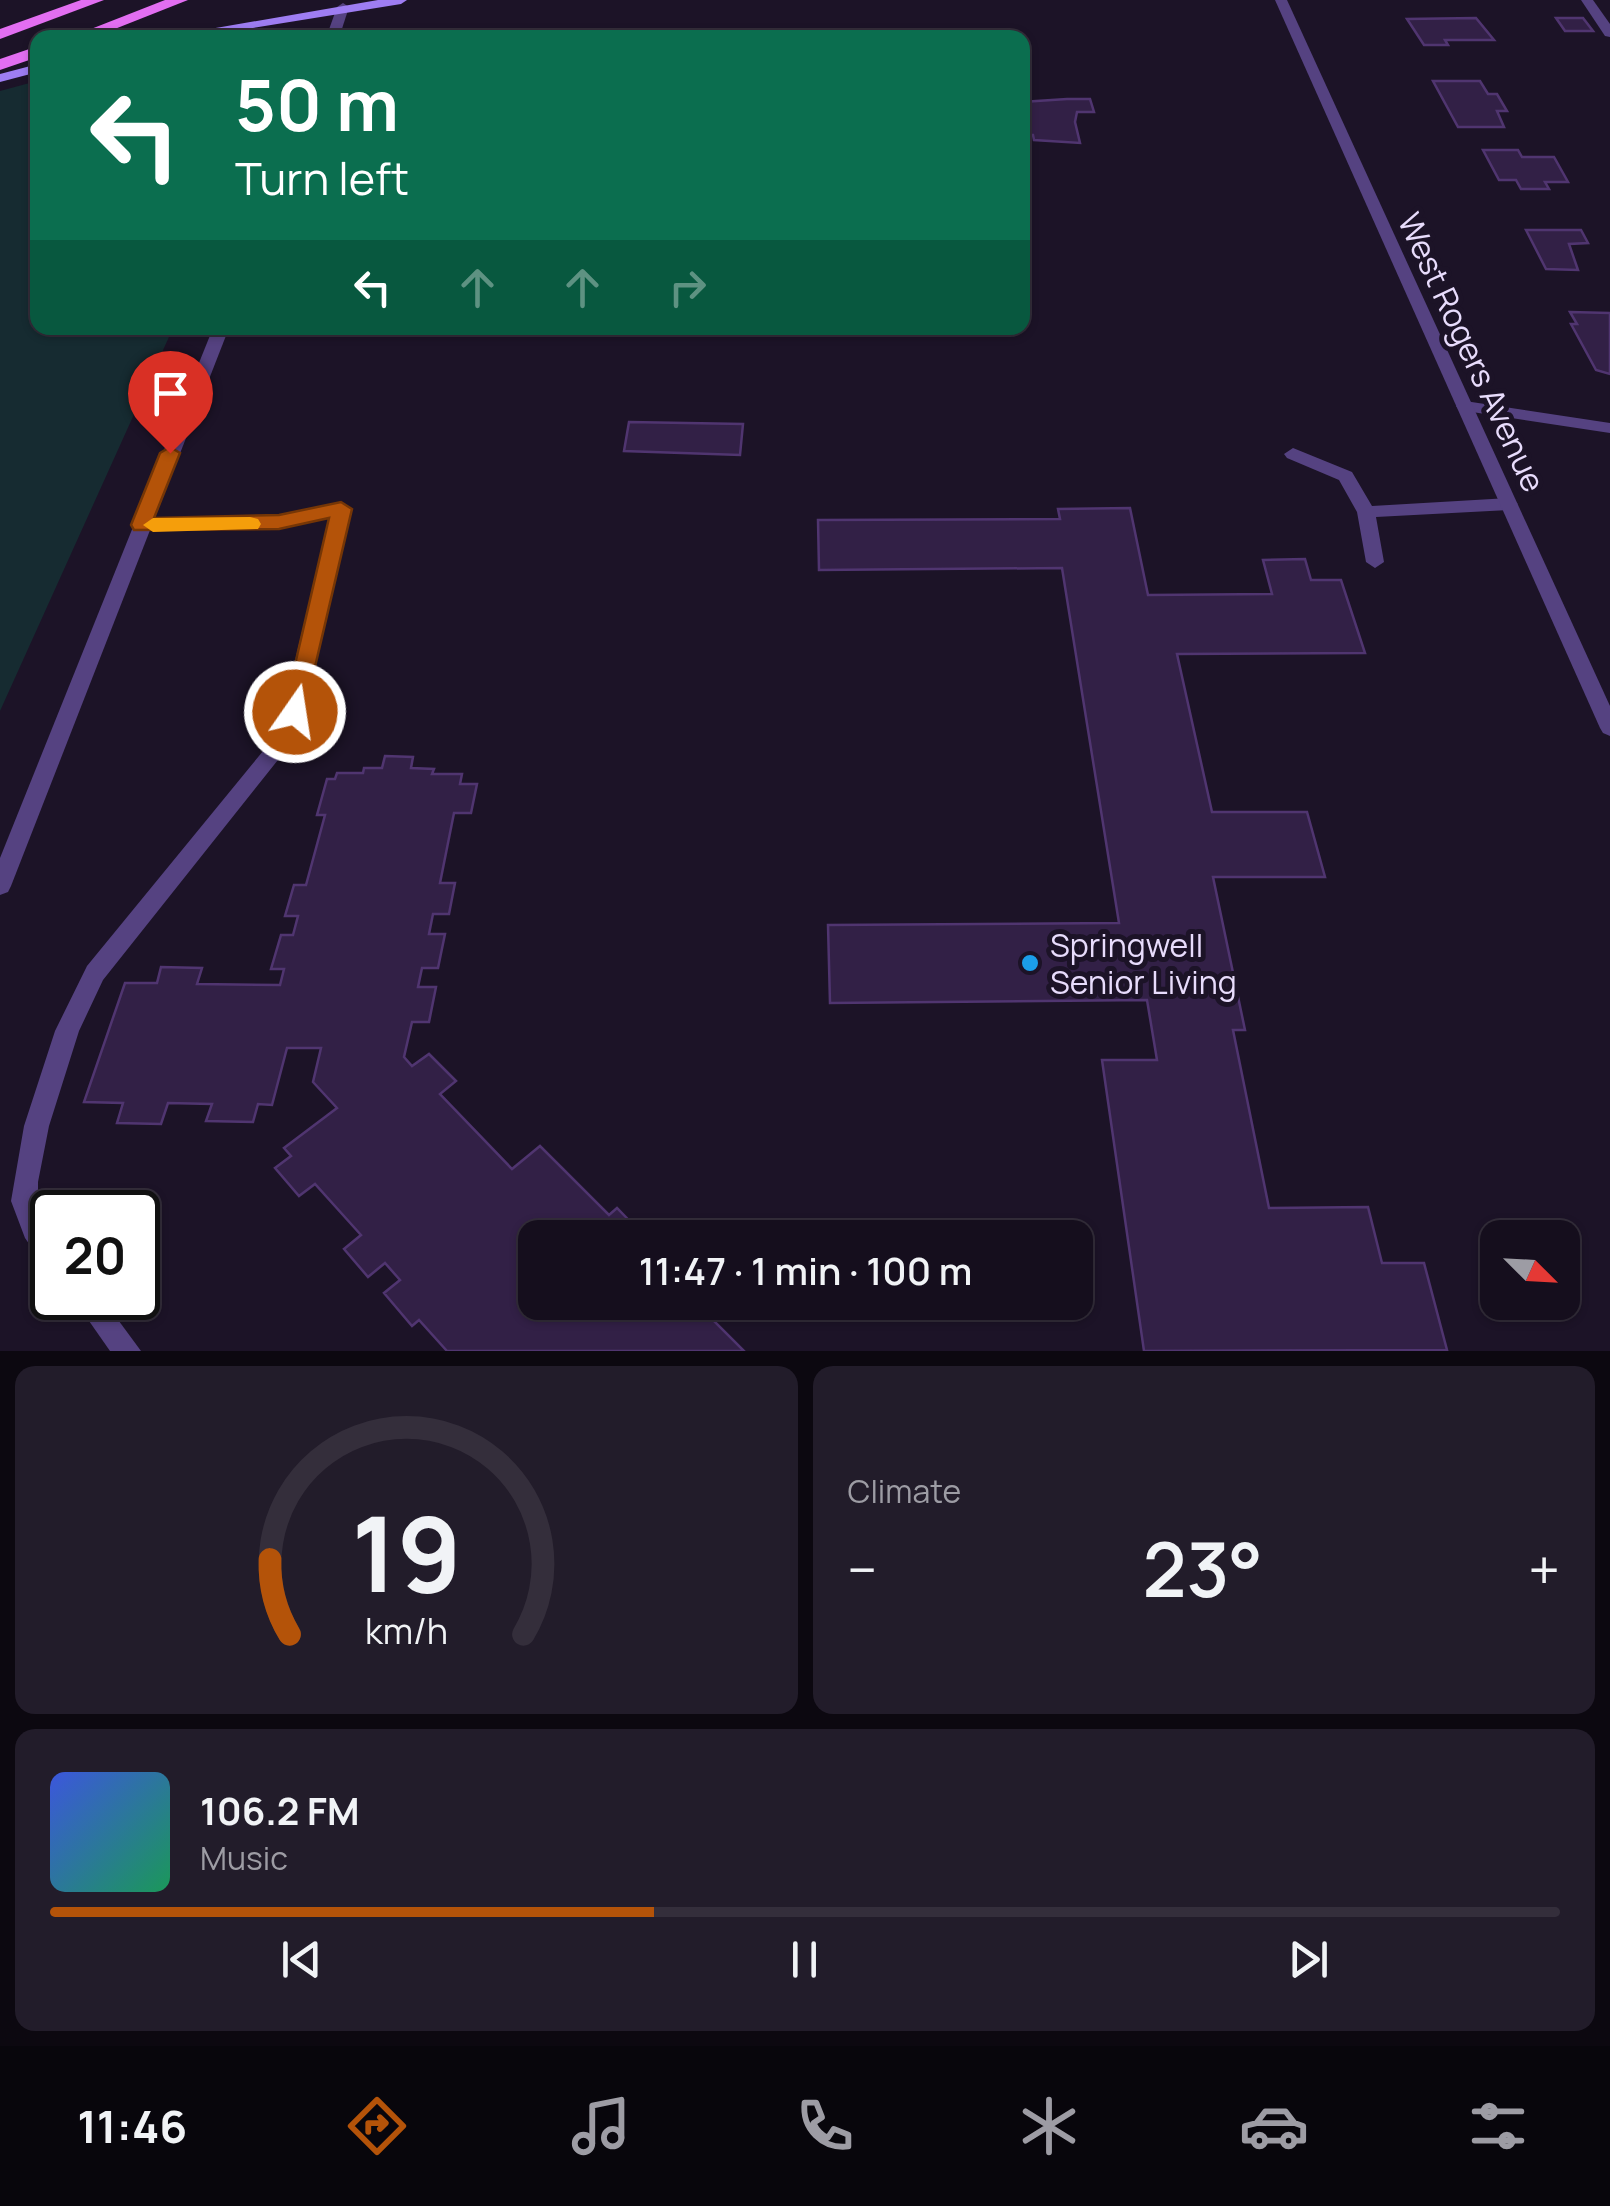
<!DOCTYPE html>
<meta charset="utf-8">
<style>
body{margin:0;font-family:Manrope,sans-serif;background:#221c2a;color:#f1f3f6;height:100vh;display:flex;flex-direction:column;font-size:38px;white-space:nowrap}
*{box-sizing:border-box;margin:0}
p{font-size:32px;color:#9d9ca4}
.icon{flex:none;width:55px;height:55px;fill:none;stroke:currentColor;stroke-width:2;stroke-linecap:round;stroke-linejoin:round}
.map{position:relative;height:1351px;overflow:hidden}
.side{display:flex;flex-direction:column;gap:15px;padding:15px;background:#0c0810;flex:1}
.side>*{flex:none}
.top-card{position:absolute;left:30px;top:30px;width:1000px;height:305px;border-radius:20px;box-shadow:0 2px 8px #0004,0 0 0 2px #342e3b;background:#0b6e4f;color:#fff;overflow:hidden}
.needle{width:65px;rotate:114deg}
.tools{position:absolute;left:1480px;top:1220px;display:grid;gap:20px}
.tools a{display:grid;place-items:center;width:100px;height:100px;border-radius:20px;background:#150e1d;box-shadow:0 2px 8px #0004,0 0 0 2px #342e3b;font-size:50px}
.speed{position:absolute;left:30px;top:1190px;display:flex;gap:20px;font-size:50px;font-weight:700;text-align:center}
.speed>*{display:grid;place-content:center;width:130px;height:130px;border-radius:50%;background:#150e1d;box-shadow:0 2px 8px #0004,0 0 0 2px #342e3b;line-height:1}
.speed .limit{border:5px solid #111;border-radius:15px;background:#fff;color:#111}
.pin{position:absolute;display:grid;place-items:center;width:85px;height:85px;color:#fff;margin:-102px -42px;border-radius:50% 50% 50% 0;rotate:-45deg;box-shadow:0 0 10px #0007}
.pin .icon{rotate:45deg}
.me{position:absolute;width:110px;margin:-55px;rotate:13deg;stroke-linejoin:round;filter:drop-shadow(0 0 8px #0008)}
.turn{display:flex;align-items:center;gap:35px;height:210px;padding:0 40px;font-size:45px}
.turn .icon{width:130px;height:130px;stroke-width:2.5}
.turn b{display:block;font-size:70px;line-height:85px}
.lanes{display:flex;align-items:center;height:95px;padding:0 40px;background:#0003;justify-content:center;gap:50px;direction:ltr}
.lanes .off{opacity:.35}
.big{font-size:75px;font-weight:600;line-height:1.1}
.side .widget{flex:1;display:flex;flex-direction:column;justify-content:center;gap:15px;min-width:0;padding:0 35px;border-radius:20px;background:#221c2a}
.side .dial{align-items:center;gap:0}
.dial svg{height:260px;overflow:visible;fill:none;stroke:#342e3b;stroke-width:7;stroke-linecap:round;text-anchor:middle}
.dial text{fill:#f1f3f6;stroke:none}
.song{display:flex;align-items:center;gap:30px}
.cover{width:120px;height:120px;border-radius:15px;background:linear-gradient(135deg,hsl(230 70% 55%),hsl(150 70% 35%))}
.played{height:10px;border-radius:5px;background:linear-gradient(90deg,#b45309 40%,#342e3b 40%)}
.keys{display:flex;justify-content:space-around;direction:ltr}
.heat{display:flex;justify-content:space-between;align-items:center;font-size:55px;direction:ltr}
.side .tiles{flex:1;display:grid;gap:15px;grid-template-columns:1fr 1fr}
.widget:last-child{grid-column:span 2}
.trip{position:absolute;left:518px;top:1220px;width:575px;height:100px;border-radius:20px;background:#150e1d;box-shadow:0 2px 8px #0004,0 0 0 2px #342e3b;font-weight:600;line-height:100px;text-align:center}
.menu{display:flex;height:160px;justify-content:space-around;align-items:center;background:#08060c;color:#9d9ca4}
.menu .icon{width:70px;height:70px}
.menu .selected{color:#b45309}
.menu b{font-size:45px;color:#f1f3f6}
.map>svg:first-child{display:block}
.green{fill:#162b31}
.building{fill:#322046;stroke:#503570;stroke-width:2.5}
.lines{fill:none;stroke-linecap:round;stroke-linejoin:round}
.service{fill:#554281;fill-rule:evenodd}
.minor{fill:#554281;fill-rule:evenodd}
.tertiary{fill:#554281;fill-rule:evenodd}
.secondary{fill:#9e7df2;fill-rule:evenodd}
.primary{fill:#e26ef1;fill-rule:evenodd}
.route{fill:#b45309;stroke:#753606;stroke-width:2.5}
.slow{fill:#f59e0b}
.poi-dot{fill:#1b9ee9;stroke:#1c1327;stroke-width:4}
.labels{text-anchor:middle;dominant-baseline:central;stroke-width:10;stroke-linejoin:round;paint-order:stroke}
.street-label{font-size:32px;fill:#e8dcfc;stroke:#1c1327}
.poi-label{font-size:32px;fill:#e8dcfc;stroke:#1c1327;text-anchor:start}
</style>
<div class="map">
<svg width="1610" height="1351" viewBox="0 0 1610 1351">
<rect width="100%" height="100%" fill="#1c1327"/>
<path class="green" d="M 37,81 L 38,328 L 173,328 L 0,711 L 0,91 Z"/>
<g class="building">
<path d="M 1476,18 L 1494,40 L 1445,40 L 1448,45 L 1424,45 L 1407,19 Z"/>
<path d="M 1556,18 L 1583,18 L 1593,31 L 1565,31 Z"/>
<path d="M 1433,81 L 1480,81 L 1488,94 L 1497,94 L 1507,111 L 1497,111 L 1504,127 L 1458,127 Z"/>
<path d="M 1067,99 L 1090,99 L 1094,112 L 1077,112 L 1075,122 L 1080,143 L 1034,140 L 1033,135 L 1022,135 L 1022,102 Z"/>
<path d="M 1483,150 L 1518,150 L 1522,157 L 1554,157 L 1568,182 L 1545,182 L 1549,189 L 1521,189 L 1516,180 L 1499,180 Z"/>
<path d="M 1526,230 L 1581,230 L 1588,243 L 1569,244 L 1578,270 L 1546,269 Z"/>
<path d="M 1570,312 L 1610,313 L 1610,374 L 1596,370 L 1571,324 L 1577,324 Z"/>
<path d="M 629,422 L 743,424 L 740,455 L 624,451 Z"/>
<path d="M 1130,508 L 1148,595 L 1272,594 L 1263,560 L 1305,559 L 1311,580 L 1341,580 L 1365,653 L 1177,654 L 1212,812 L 1307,812 L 1325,877 L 1213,877 L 1245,1030 L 1233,1030 L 1269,1208 L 1368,1207 L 1382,1263 L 1424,1263 L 1447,1350 L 1144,1351 L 1102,1060 L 1157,1060 L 1147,1000 L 830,1003 L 828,925 L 1119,923 L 1062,568 L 819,570 L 818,520 L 1060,519 L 1058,509 Z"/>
<path d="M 385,756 L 413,757 L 411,768 L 434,769 L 432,774 L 462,774 L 460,784 L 477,784 L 471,813 L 454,813 L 440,883 L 455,883 L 449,914 L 433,914 L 429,934 L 445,934 L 438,968 L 422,968 L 418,987 L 436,987 L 429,1022 L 412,1022 L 404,1057 L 412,1066 L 429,1054 L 456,1081 L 440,1094 L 512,1169 L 540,1146 L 609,1215 L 617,1208 L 646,1238 L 535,1238 L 535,1302 L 695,1302 L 744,1351 L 447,1351 L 419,1320 L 412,1326 L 384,1293 L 400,1280 L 385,1263 L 368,1277 L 344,1249 L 361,1235 L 315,1184 L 299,1196 L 275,1168 L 291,1156 L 284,1148 L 337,1108 L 313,1082 L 321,1048 L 287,1048 L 272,1105 L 258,1104 L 253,1122 L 206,1121 L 212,1104 L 168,1103 L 161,1124 L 117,1123 L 123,1103 L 84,1102 L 125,983 L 157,983 L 161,967 L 202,968 L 197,984 L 280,985 L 284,969 L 271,969 L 281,935 L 293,935 L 298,916 L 285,916 L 294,885 L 306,885 L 325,815 L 317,815 L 327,779 L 335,779 L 337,773 L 363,773 L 364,768 L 382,768 Z"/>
</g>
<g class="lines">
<g class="service">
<path d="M 1581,0 L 1593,0 L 1610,24 L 1610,37 L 1605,36 Z"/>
<path d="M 1293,448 L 1352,472 L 1372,506 L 1509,498 L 1518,504 L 1509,510 L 1376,517 L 1384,562 L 1375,568 L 1366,562 L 1357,512 L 1339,480 L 1287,458 L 1284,454 Z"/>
<path d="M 341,503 L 350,509 L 297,736 L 103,980 L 79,1031 L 49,1126 L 38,1182 L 38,1208 L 52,1234 L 52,1268 L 43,1264 L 25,1238 L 11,1201 L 24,1126 L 55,1031 L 87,966 L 277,734 L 330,517 L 279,528 L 141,531 L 132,525 L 141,519 L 279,516 Z"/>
<path d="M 73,1298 L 102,1298 L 141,1351 L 110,1351 Z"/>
</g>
<g class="minor">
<path d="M 343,3 L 349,7 L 339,38 L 326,38 L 337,7 Z"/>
<path d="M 213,328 L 229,328 L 11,886 L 8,892 L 0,895 L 0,858 Z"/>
<path d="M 1465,401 L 1610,423 L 1610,433 L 1459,410 L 1456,406 Z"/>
</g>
<path class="tertiary" d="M 1275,0 L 1287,0 L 1610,706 L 1610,736 L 1603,733 L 1600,728 Z"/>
<g class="secondary">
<path d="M 378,0 L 407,0 L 401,4 L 191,38 L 158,38 Z"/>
<path d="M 38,64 L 38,72 L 0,82 L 0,74 Z"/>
</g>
<g class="primary">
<path d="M 81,0 L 104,0 L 0,39 L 0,29 Z"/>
<path d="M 165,0 L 188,0 L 92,38 L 68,38 Z"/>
<path d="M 38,46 L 38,57 L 0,70 L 0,59 Z"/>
</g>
</g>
<path class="route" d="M 170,447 L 180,453 L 154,518 L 279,515 L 341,502 L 352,509 L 303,718 L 295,720 L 284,712 L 329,518 L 279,529 L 134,530 L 131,525 L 160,453 Z"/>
<path class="slow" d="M 250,517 L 258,519 L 261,524 L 258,529 L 153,532 L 143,525 L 153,518 Z"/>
<circle class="poi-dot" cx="1030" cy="963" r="10"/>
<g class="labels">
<g class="street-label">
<text transform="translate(1472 352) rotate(65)">West Rogers Avenue</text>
</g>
<g class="poi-label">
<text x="1050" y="945">Springwell<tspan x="1050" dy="37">Senior Living</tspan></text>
</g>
</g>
</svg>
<div class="tools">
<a><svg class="needle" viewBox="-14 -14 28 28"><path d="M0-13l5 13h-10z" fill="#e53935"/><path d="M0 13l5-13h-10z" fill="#9d9ca4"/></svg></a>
</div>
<div class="speed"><div class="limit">20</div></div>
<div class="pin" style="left:170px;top:453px;background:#d93025"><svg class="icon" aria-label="arrive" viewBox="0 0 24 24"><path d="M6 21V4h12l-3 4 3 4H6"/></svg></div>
<svg class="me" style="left:295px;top:712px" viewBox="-20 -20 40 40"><circle r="17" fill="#b45309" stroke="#fff" stroke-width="3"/><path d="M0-11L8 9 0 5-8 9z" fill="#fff"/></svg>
<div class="trip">11:47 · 1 min · 100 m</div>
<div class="top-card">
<div class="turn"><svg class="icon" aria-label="left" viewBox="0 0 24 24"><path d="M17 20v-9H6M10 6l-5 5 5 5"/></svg><div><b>50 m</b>Turn left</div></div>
<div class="lanes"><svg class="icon" aria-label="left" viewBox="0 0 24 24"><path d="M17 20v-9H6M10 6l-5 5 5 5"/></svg><svg class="icon off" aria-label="ahead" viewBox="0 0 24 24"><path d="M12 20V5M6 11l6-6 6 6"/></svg><svg class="icon off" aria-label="ahead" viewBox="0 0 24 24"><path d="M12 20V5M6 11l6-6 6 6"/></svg><svg class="icon off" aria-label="right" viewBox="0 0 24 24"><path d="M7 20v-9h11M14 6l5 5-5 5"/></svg></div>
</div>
</div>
<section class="side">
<div class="tiles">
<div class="widget dial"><svg viewBox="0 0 100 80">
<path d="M14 69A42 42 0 1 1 86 69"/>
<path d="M14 69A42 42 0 0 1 8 46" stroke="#b45309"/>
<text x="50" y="56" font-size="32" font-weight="700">19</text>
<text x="50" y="72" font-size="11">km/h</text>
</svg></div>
<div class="widget"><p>Climate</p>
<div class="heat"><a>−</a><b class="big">23°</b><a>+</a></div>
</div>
<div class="widget">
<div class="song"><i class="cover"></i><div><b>106.2 FM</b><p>Music</p></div></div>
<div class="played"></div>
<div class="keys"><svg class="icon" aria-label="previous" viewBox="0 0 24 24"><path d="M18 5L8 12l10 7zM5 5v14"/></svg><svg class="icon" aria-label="pause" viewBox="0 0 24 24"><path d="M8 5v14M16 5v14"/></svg><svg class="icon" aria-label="next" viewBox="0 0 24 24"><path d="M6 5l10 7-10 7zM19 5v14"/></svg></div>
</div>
</div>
</section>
<nav class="menu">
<b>11:46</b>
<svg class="icon selected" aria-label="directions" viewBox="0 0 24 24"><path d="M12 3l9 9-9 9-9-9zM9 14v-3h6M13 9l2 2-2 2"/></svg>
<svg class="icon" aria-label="music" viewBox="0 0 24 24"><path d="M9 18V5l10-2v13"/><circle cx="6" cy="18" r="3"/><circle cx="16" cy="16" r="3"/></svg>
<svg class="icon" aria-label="phone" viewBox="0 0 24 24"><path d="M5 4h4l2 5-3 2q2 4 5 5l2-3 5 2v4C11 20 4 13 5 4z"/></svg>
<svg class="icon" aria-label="climate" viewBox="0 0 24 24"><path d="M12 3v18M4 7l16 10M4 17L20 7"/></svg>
<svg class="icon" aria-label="car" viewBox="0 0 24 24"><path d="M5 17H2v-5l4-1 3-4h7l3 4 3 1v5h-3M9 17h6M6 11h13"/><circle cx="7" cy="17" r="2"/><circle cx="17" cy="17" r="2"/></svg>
<svg class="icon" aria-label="filters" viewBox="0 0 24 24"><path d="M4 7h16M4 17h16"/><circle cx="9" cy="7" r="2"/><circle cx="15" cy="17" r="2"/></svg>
</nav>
